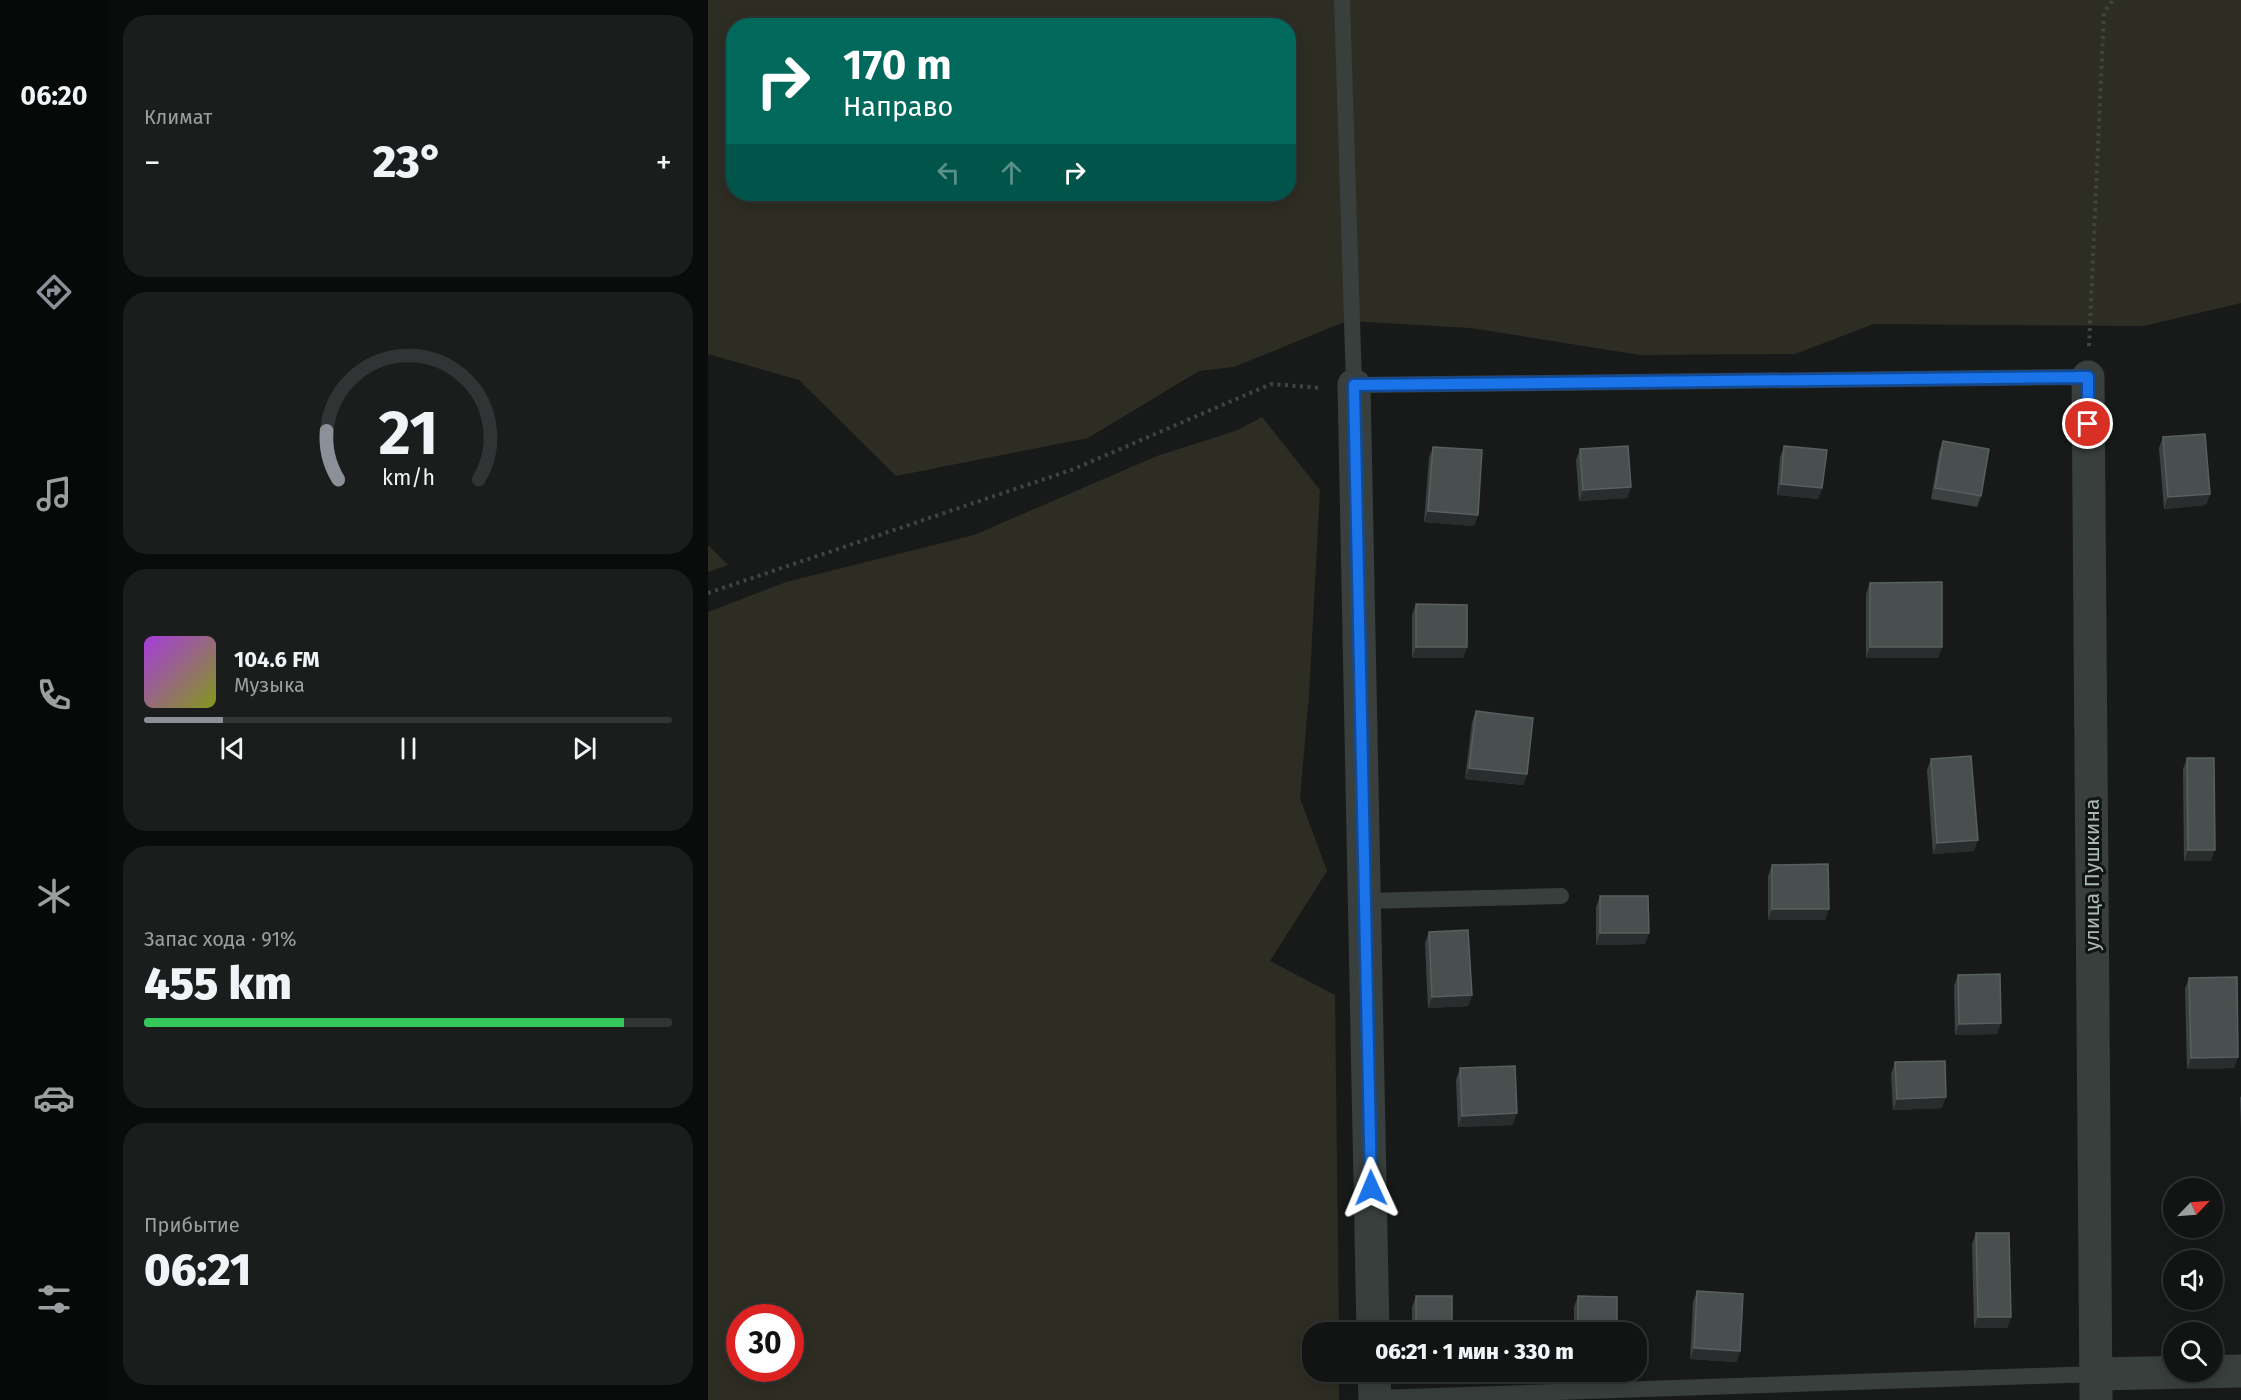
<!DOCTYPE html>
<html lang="ru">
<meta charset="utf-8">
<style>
body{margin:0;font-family:"Fira Sans",sans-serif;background:#1b1d1d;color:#f1f3f6;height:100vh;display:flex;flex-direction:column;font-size:22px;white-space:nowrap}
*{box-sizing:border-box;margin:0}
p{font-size:20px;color:#9c9ea0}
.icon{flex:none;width:33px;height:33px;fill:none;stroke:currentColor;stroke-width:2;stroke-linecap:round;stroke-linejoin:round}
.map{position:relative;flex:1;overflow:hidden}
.drawer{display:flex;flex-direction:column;gap:15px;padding:15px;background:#0a0b0b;width:600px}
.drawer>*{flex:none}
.hud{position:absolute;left:18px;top:18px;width:570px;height:183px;border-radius:24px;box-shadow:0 3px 15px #0003,0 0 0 2px #313334;background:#00695c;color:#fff;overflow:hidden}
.needle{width:39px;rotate:65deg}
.tools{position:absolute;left:1455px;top:1178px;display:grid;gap:12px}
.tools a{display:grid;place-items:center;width:60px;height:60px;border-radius:50%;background:#121414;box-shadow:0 3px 15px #0003,0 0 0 2px #313334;font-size:30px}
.speed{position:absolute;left:18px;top:1304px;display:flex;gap:12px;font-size:30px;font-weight:700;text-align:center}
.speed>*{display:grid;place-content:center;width:78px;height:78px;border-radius:50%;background:#121414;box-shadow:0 3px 15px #0003,0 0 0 2px #313334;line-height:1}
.speed .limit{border:9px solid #d22;background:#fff;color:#111}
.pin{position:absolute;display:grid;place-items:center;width:51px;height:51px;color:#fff;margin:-26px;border:3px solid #fff;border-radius:50%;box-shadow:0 2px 6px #0007}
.me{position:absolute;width:66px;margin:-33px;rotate:359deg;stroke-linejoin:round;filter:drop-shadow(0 0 4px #0008)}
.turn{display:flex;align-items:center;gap:21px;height:126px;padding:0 18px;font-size:27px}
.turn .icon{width:78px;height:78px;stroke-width:2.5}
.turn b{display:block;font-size:42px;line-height:51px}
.lanes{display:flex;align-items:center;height:57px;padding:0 18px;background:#0003;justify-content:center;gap:30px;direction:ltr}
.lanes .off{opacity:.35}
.big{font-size:45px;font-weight:800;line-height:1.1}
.drawer .tile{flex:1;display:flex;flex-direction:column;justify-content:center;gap:9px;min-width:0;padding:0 21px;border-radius:24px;background:#1b1d1d}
.drawer .dial{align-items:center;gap:0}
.dial svg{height:156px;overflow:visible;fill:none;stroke:#313334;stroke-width:7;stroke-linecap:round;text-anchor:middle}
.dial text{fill:#f1f3f6;stroke:none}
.song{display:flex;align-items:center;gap:18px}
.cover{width:72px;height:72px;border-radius:9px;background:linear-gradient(135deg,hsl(280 70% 55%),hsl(70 70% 35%))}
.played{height:6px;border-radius:3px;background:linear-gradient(90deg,#8c9099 15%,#313334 15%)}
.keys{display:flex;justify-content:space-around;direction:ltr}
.heat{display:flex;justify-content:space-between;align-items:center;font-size:33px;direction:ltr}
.charge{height:9px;border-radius:4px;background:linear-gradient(90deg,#34c759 91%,#313334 0)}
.trip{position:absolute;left:594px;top:1322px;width:345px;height:60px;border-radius:24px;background:#121414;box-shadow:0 3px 15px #0003,0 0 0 2px #313334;font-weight:800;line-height:60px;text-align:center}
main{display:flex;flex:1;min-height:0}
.dock{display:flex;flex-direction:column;width:108px;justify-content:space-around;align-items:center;background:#070808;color:#9c9ea0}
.dock .icon{width:42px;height:42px}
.dock .current{color:#8c9099}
.dock b{font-size:27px;color:#f1f3f6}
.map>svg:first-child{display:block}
.green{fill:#2d2d23;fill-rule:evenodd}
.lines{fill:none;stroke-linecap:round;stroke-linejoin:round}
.path{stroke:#3e4643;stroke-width:4;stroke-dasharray:3 4.5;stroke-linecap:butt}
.lane{stroke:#383f3d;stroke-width:16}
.street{stroke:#383f3d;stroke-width:33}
.wall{fill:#3c4242}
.shaded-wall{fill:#292d2d}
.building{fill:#484f4e;stroke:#57605e;stroke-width:1.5}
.route-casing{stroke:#114b97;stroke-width:15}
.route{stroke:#1a73e8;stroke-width:10}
.labels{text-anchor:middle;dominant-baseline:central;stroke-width:6;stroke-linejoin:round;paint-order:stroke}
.street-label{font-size:21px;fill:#a9bab3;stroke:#131515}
</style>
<main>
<nav class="dock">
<b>06:20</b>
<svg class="icon current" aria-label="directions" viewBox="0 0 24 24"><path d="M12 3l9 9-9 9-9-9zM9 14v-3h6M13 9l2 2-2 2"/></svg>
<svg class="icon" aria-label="music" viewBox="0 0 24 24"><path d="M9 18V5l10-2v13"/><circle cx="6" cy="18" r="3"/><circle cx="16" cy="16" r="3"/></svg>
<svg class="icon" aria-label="phone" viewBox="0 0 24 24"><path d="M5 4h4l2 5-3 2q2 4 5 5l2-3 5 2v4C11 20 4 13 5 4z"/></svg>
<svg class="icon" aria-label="climate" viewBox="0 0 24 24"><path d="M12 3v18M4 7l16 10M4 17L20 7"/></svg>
<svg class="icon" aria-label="car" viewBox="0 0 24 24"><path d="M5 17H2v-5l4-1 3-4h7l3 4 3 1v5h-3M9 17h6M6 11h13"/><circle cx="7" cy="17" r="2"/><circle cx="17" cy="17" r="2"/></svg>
<svg class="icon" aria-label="filters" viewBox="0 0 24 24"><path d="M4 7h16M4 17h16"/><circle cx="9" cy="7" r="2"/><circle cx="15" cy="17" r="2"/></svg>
</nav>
<section class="drawer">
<div class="tile"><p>Климат</p>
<div class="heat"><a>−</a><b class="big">23°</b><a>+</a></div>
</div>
<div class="tile dial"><svg viewBox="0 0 100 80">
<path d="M14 69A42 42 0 1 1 86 69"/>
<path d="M14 69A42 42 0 0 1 8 44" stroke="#8c9099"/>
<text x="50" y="56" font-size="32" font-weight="700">21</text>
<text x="50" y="72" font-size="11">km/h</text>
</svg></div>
<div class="tile">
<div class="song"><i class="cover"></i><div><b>104.6 FM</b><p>Музыка</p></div></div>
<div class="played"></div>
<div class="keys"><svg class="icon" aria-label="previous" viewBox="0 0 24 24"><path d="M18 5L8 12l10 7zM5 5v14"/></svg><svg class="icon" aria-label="pause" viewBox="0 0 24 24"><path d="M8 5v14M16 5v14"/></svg><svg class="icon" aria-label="next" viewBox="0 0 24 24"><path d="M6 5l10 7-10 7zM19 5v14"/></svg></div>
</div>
<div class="tile"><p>Запас хода · 91%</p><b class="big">455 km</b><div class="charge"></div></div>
<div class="tile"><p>Прибытие</p><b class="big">06:21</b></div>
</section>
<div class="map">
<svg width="1533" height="1400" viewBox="0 0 1533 1400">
<rect width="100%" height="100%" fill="#181a1a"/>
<g class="green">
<path d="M 0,0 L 1533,0 L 1533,303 L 1436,326 L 1166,324 L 1087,354 L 932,355 L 763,328 L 639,321 L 526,367 L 491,371 L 380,438 L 188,476 L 91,380 L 0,354 ZM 26,26 L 580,26 L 580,194 L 26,194 Z"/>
<path d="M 554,417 L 612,490 L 601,695 L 592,798 L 619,871 L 562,961 L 627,995 L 631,1332 L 604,1332 L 604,1371 L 631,1371 L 631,1400 L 0,1400 L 0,612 L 78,582 L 266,535 L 449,456 L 530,430 ZM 32,1317 L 82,1317 L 82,1368 L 32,1368 Z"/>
<path d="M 0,545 L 20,565 L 0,572 Z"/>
</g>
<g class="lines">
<g class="path">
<path d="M 1381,346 L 1396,12 L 1405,0"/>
<path d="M 0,593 L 366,469 L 563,384 L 614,388"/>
</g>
<g class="lane">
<path d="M 634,0 L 646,385 L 1380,377"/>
<path d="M 657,901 L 853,896"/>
<path d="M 667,1398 L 1388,1374"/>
</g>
<g class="street">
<path d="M 1380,377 L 1388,1400"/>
<path d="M 646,385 L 665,1332"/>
<path d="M 666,1371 L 667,1400"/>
<path d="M 1388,1374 L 1533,1371"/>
</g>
</g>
<g class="wall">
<path d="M 1455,437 L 1502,494 L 1498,505 L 1456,509 L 1451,448 Z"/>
<path d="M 1235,441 L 1273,496 L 1269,507 L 1223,499 L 1231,452 Z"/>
<path d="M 1076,446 L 1114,488 L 1110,499 L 1069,495 L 1072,457 Z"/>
<path d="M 725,447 L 770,515 L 766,526 L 716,522 L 721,458 Z"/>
<path d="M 872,449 L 923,487 L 919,498 L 871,501 L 868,460 Z"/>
<path d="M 1162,583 L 1234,647 L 1230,658 L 1158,658 L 1158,594 Z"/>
<path d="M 708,604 L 759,647 L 755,658 L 704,658 L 704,615 Z"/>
<path d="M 768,711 L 819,774 L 815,785 L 757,779 L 764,722 Z"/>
<path d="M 1479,758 L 1503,861 L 1476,861 L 1475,769 Z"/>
<path d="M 1223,759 L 1266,851 L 1225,854 L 1219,770 Z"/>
<path d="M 1064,865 L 1117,920 L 1060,920 L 1060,876 Z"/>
<path d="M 892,896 L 937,944 L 888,945 L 888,907 Z"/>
<path d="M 721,932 L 764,995 L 760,1006 L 720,1008 L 717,943 Z"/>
<path d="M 1250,975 L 1289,1034 L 1247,1035 L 1246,986 Z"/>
<path d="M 1481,978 L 1526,1068 L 1479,1069 L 1477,989 Z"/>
<path d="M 1187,1062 L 1234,1108 L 1185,1110 L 1183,1074 Z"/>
<path d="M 752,1068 L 805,1125 L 750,1127 L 748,1080 Z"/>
<path d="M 1533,1096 L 1533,1128 L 1532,1098 Z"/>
<path d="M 1268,1233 L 1303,1317 L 1299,1328 L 1266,1328 L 1264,1244 Z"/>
<path d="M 989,1291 L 1032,1351 L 1028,1362 L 982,1359 L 985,1302 Z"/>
<path d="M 708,1296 L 744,1332 L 704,1332 L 704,1307 Z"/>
<path d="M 870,1296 L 909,1332 L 866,1332 L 866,1307 Z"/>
</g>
<g class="shaded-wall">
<path d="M 1073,484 L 1114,488 L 1110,499 L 1069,495 Z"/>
<path d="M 923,487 L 919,498 L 871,501 L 875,490 Z"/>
<path d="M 1502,494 L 1498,505 L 1456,509 L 1460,497 Z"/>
<path d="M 720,511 L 770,515 L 766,526 L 716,522 Z"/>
<path d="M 708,647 L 759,647 L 755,658 L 704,658 Z"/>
<path d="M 1162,647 L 1234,647 L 1230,658 L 1158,658 Z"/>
<path d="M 761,768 L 819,774 L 815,785 L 757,779 Z"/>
<path d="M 1270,840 L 1266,851 L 1225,854 L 1229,843 Z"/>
<path d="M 1480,850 L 1507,850 L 1503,861 L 1476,861 Z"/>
<path d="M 1064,909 L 1121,909 L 1117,920 L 1060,920 Z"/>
<path d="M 892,933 L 941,933 L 937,944 L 888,945 Z"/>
<path d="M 764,995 L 760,1006 L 720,1008 L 724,997 Z"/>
<path d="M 1293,1023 L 1289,1034 L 1247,1035 L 1251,1024 Z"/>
<path d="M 1530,1057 L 1526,1068 L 1479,1069 L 1483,1058 Z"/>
<path d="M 1238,1097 L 1234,1108 L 1185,1110 L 1189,1099 Z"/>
<path d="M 809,1113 L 805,1125 L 750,1127 L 754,1116 Z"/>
<path d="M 1270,1317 L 1303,1317 L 1299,1328 L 1266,1328 Z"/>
<path d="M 986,1348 L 1032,1351 L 1028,1362 L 982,1359 Z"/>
</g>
<g class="building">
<path d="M 1497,434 L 1502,494 L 1460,497 L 1455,437 Z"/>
<path d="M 1235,441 L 1281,449 L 1273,496 L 1227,488 Z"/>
<path d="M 920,446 L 923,487 L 875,490 L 872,449 Z"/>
<path d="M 1076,446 L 1119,450 L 1114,488 L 1073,484 Z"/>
<path d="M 725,447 L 774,450 L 770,515 L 720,511 Z"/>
<path d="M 1234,582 L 1234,647 L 1162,647 L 1162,583 Z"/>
<path d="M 708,604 L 759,605 L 759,647 L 708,647 Z"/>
<path d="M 768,711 L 825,718 L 819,774 L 761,768 Z"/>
<path d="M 1263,756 L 1270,840 L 1229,843 L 1223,759 Z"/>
<path d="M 1479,758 L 1506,758 L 1507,850 L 1480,850 Z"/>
<path d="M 1120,864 L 1121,909 L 1064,909 L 1064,865 Z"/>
<path d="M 892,896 L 940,896 L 941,933 L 892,933 Z"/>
<path d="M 760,930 L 764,995 L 724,997 L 721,932 Z"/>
<path d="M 1292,974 L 1293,1023 L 1251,1024 L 1250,975 Z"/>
<path d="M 1529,977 L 1530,1057 L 1483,1058 L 1481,978 Z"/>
<path d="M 1237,1061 L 1238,1097 L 1189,1099 L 1187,1062 Z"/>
<path d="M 807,1066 L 809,1113 L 754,1116 L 752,1068 Z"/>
<path d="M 1268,1233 L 1301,1233 L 1303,1317 L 1270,1317 Z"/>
<path d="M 989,1291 L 1035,1294 L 1032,1351 L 986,1348 Z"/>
<rect x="708" y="1296" width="36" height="36"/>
<path d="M 870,1296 L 909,1297 L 909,1332 L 870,1332 Z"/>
</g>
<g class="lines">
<defs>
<path id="route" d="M 663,1188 L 646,385 L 1380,377 L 1380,424"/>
</defs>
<use href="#route" class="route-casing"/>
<use href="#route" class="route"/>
</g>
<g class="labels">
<g class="street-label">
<text transform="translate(1384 875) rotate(-90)">улица Пушкина</text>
</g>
</g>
</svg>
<div class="tools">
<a><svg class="needle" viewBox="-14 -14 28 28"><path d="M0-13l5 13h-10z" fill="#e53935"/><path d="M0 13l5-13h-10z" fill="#9c9ea0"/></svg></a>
<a><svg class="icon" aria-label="sound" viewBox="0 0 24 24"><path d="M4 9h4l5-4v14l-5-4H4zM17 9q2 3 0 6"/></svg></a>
<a><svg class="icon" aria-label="search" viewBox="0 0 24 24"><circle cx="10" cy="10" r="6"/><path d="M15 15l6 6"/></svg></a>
</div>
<div class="speed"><div class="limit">30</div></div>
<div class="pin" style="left:1380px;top:424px;background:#d93025"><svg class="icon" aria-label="arrive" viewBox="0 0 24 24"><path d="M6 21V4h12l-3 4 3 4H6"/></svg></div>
<svg class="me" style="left:663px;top:1188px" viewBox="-20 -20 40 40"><path d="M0-17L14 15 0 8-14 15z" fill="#1a73e8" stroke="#fff" stroke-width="4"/></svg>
<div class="trip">06:21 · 1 мин · 330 m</div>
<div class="hud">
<div class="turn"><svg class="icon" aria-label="right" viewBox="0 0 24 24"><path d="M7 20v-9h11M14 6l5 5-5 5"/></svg><div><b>170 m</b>Направо</div></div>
<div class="lanes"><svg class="icon off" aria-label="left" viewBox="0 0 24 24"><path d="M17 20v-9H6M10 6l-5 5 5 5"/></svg><svg class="icon off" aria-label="ahead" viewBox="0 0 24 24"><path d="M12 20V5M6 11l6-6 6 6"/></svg><svg class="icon" aria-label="right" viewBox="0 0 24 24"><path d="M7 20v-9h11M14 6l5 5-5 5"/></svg></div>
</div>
</div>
</main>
